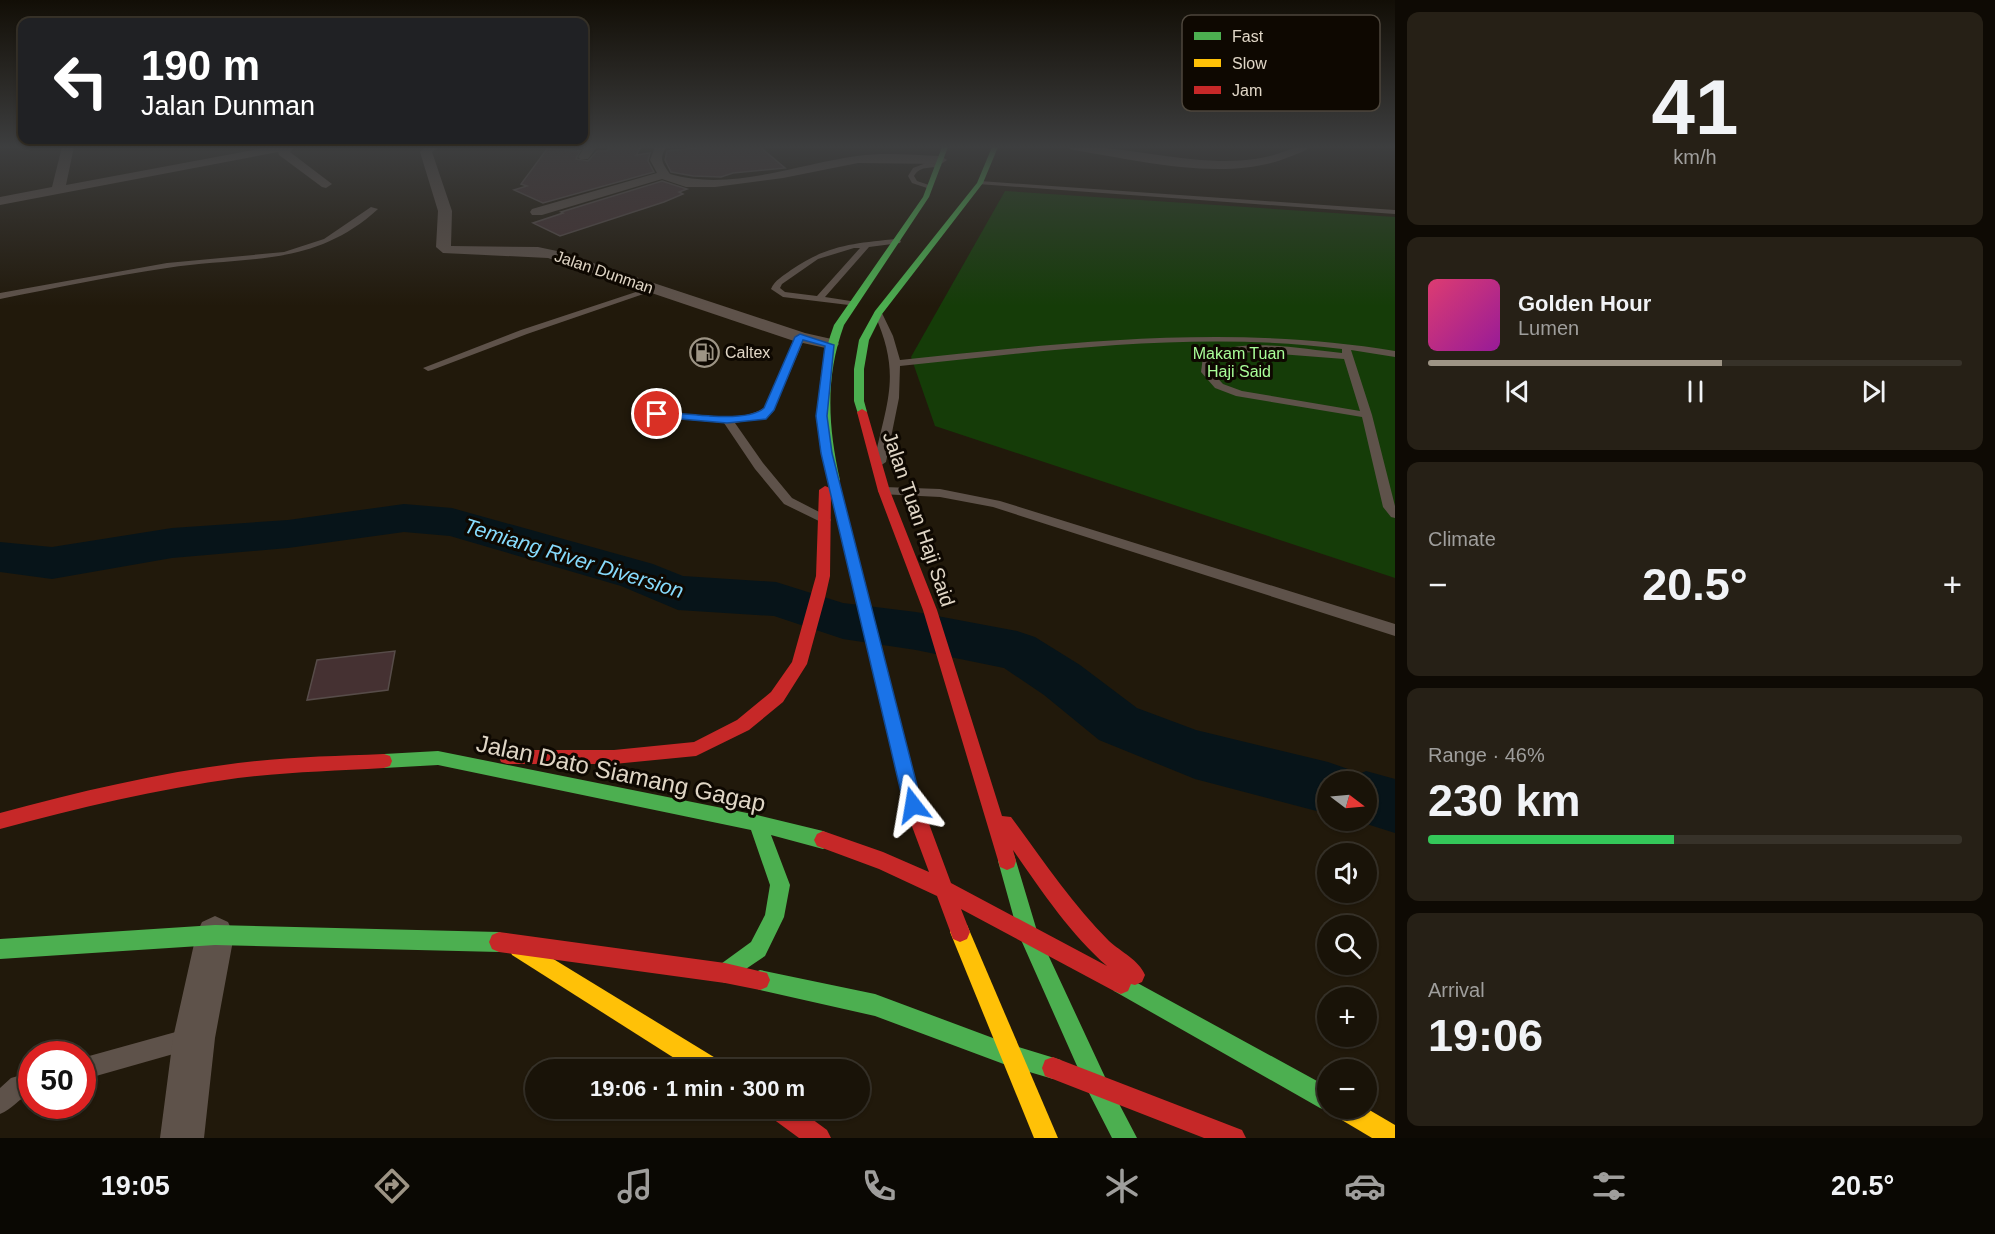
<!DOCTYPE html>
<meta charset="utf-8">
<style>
body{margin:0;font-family:Helvetica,sans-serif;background:#262016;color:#f1f3f6;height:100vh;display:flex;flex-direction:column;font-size:22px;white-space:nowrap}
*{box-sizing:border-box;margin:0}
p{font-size:20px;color:#9f9e9c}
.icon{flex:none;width:33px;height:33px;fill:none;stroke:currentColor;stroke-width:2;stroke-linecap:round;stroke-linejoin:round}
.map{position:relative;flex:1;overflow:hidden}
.drawer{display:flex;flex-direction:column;gap:12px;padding:12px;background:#0e0a04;width:600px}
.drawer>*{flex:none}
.banner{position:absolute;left:18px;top:18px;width:570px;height:126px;border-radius:12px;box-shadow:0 2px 4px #0004,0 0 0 2px #373229;background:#202124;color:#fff;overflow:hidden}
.needle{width:39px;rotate:106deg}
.buttons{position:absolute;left:1317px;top:771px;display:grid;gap:12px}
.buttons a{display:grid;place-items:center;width:60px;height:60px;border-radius:50%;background:#191308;box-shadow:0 2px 4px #0004,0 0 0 2px #373229;font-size:30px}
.speed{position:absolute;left:18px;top:1041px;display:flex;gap:12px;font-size:30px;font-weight:700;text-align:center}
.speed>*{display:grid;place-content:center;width:78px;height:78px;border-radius:50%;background:#191308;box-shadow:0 2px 4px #0004,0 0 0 2px #373229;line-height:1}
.speed .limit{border:9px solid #d22;background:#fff;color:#111}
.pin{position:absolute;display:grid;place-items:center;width:51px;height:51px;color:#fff;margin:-26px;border:3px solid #fff;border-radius:50%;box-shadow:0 2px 6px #0007}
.me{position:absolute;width:66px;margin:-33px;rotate:346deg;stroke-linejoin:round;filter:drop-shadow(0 0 4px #0008)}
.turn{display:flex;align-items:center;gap:21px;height:126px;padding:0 24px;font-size:27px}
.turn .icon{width:78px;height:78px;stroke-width:2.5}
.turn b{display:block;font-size:42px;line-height:51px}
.big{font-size:45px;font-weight:600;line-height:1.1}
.drawer .widget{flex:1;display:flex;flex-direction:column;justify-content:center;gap:9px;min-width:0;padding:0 21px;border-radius:12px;background:#262016}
.drawer .dial{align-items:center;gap:0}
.dial b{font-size:78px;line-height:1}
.song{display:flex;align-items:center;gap:18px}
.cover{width:72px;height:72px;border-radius:9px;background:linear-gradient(135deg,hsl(340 70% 55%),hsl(300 70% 35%))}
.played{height:6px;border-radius:3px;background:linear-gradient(90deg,#9d9485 55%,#373229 55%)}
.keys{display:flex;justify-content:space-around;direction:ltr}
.heat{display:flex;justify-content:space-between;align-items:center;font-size:33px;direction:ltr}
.charge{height:9px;border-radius:4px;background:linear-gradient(90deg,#34c759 46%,#373229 0)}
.trip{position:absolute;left:525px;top:1059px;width:345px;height:60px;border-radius:30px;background:#191308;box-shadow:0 2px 4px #0004,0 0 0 2px #373229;font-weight:600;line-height:60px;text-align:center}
.menu{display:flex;height:96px;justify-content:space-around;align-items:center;background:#0a0803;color:#9f9e9c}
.menu .icon{width:42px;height:42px}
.menu .active{color:#9d9485}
.menu b{font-size:27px;color:#f1f3f6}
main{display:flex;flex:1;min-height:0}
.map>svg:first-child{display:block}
.green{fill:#153c08}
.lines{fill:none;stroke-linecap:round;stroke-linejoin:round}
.river{fill:#071419;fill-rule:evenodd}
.building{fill:#453132;stroke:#574c49;stroke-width:1.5}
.lane{fill:#5e524a;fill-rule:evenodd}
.street{fill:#5e524a;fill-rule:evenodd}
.fast{fill:#4caf50;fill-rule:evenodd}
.slow{fill:#ffc107;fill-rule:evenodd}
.jam{fill:#c62828;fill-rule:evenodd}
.route{fill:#1a73e8;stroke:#114b97;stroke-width:1.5}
.labels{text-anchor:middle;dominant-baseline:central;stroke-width:6;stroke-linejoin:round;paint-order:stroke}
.far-street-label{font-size:16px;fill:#e0d6c6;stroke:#0e0801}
.far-poi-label{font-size:16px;fill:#e0d6c6;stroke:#0e0801;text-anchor:start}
.far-park-label{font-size:16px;fill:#a9fe98;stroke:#0e0801}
.street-label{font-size:20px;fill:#e0d6c6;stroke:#0e0801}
.water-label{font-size:21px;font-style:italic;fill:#86dafc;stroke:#0e0801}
.near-street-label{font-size:24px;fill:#e0d6c6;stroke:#0e0801}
.key{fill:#0e0801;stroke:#4d463c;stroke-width:1.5}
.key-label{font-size:16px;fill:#e0d6c6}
</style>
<main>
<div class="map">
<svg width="1395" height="1138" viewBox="0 0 1395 1138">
<rect width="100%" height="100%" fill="#21190b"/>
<path class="green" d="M 1005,191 L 1395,217 L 1395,578 L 935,426 L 911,357 Z"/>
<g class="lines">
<path class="river" d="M 404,504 L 452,508 L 653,564 L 683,576 L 776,582 L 843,603 L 916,612 L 1017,631 L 1035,637 L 1080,665 L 1137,708 L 1196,730 L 1328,762 L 1348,769 L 1352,777 L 1366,771 L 1395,779 L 1395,833 L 1354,820 L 1366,820 L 1366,782 L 1328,782 L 1328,814 L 1195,779 L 1099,740 L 1044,695 L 1004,668 L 916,650 L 843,639 L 774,616 L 678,610 L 621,586 L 450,536 L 404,532 L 288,548 L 172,558 L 52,579 L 0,572 L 0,542 L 52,547 L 172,528 L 288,520 Z"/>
</g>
<g class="building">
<path d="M 610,147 L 641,147 L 636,155 L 650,153 L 648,161 L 654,172 L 543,203 L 514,190 L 527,186 L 521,184 L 547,149 L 580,151 L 576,159 L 588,161 L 597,151 L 607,151 Z"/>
<path d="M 708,147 L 760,147 L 785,168 L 733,173 L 721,177 L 693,176 L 671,172 L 665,160 L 667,151 Z"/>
<path d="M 662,181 L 687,189 L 679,192 L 683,194 L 664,202 L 560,236 L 533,223 L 563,213 L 561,212 Z"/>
<path d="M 395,651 L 388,690 L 307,700 L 317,660 Z"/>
</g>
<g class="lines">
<g class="lane">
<path d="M 926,163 L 942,165 C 932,170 921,164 914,176 L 917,181 L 932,186 L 930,189 L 912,183 L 908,176 L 913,168 Z"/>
<path d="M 980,181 L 1395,210 L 1395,214 L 978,184 Z"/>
<path d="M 371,207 L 378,209 C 314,268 245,256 167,268 C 111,276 55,288 0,299 L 0,293 L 167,263 L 284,252 L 324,239 Z"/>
<path d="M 897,239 L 901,241 L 900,243 L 869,247 L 825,297 L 857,302 L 857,306 L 783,297 L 771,289 C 775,280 783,276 791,270 C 827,245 855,243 897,239 ZM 854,248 L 860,248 L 817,296 L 785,292 L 780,288 L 782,284 L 818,259 Z"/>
<path d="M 651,287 L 658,289 L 527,334 L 432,370 L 428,371 L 423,368 L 521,330 Z"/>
<path d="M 878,310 L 881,311 L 893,336 L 900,360 C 1065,343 1229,323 1395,351 L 1395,357 L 1351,350 L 1372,415 L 1395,506 L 1395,518 L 1391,517 L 1383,507 L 1362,417 L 1236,396 L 1215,388 L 1201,372 L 1203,357 C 1244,336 1298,349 1342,353 L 1342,349 C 1195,330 1047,351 900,366 L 899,398 L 886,462 L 880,466 L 876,464 L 874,462 C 887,400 902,375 874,313 ZM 1253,352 L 1344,359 L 1360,411 L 1242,391 L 1223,384 L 1211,371 L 1211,360 L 1220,355 Z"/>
<path d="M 797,335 L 805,337 L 773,412 L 763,418 L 735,423 L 763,463 L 792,498 L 829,517 L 831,520 L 829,523 L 825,524 L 784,504 L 755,469 L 724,423 L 657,417 L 652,414 L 657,411 C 690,414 734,426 764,408 Z"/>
<path d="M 884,487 L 940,489 L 1000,501 L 1395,624 L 1395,636 L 993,507 L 940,497 L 880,494 L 878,491 Z"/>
<path d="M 190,1028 L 198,1031 L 201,1039 L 198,1047 L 82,1080 L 82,1058 Z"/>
<path d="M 32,1072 L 32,1094 C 19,1097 12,1110 0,1114 L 0,1088 L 11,1078 Z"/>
</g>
<g class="street">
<path d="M 62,147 L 74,147 L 66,185 L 269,147 L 294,147 L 290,152 L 332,184 L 326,188 L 322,187 L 279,155 L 278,152 L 0,205 L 0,197 L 52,187 Z"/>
<path d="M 424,147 L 439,147 L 432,152 L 452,211 L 451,246 L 538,247 L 557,251 L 805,333 L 836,340 L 839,344 L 836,348 L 830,349 L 794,341 L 548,258 L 443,253 L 436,247 L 438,211 L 420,152 Z"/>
<path d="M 585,147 L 597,147 L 588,159 L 580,159 L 578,157 Z"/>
<path d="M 655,147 L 667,147 C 658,158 663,164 670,174 C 731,192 797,164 857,156 C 885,152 913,155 941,156 L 947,160 L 941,164 L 858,163 L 783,178 L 715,187 L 686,187 L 662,179 L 542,215 L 532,215 L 530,212 L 532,209 L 657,173 L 650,160 Z"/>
<path d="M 1067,147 C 1118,145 1168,160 1219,161 C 1237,161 1257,160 1274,155 C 1287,151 1296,146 1310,147 C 1304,152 1296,154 1289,157 C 1226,183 1138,160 1073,150 Z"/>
<path d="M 215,916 L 228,922 L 234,935 L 215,1038 L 204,1138 L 160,1138 L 173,1038 L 196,935 L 202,922 Z"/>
</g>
<g class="fast">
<path d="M 942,147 L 948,147 L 929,197 L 844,325 C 825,377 828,427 840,480 L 834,484 L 830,483 C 825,473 824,461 822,451 C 815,407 819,366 834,325 L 923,197 Z"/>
<path d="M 992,147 L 998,147 L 983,183 L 882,314 L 869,340 L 864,369 L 864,401 L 867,412 L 866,414 L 858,414 L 854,401 L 854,369 L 859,340 L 875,311 L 977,183 Z"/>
<path d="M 438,751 L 757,815 L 823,831 L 829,834 L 832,840 L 829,846 L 823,849 L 771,835 L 790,885 L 784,917 L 765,956 L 725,983 L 718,980 L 715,973 L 718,966 L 751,942 L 765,915 L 770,885 L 751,830 L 438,765 L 384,768 L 378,766 L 376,761 L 378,756 L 384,754 Z"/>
<path d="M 1007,852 L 1014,855 L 1016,861 L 1037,931 L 1105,1077 L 1137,1138 L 1112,1138 L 1089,1093 L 1018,933 L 998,861 L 1000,855 Z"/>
<path d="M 215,925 L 499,932 L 506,935 L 509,942 L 506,949 L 499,952 L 215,945 L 0,959 L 0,939 Z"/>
<path d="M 760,970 L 875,994 L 1009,1044 L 1061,1060 L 1064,1068 L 1061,1076 L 1053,1079 L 1009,1066 L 875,1016 L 760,990 L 753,987 L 750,980 L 753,973 Z"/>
<path d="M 1121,974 L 1328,1087 L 1328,1108 L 1335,1108 L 1328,1111 L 1320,1108 L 1114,991 L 1111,984 L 1114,977 Z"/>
</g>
<g class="slow">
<path d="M 960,922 L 967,925 L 1058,1138 L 1034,1138 L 950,932 L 953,925 Z"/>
<path d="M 519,938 L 722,1062 L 725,1070 L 693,1070 L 512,955 L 509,948 L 512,941 Z"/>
<path d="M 1332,1108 L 1366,1108 L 1395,1125 L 1395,1138 L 1372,1138 L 1335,1116 Z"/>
</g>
<g class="jam">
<path d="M 862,409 L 867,412 L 890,491 L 937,610 L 1002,816 L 1011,817 C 1042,859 1072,904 1109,941 C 1121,952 1139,960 1145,975 L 1142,982 L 1135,985 L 1131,984 L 1128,991 L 1121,994 L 1114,991 L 961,909 L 970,932 L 967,939 L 960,942 L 953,939 L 937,896 L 879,869 L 817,846 L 814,840 L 817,834 L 823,831 L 883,852 L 929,872 L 904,805 L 831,493 L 830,576 L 825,598 L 807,664 L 783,702 L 749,730 L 696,756 L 614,764 L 507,764 L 501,762 L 499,757 L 501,752 L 507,750 L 614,750 L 694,742 L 737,720 L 771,692 L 792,662 L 816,576 L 819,490 L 825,486 L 830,488 L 828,480 L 830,477 L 838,477 L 922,805 L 951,883 L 1107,966 C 1071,935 1040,889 1013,850 L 1016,861 L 1014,867 L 1007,870 L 1000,867 L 923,610 L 878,491 L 857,412 Z"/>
<path d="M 384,754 L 390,756 L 392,761 L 390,766 L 384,768 C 335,771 286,772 238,778 C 157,789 78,808 0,829 L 0,813 C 78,792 157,773 238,763 C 286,757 335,756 384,754 Z"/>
<path d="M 499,932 L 725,963 L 767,973 L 770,980 L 767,987 L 760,990 L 725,983 L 499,952 L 492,949 L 489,942 L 492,935 Z"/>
<path d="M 1053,1057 L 1242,1130 L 1246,1138 L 1204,1138 L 1045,1076 L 1042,1068 L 1045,1060 Z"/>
<path d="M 766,1108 L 797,1108 L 827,1130 L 831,1138 L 799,1138 L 769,1116 Z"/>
</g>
</g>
<linearGradient id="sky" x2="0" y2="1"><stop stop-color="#120e06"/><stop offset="0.48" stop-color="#3d3e3f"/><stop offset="1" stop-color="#3d3e3f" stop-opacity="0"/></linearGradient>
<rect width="1395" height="306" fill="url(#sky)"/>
<path class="route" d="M 800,334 L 834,345 L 827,416 L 832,453 L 922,805 L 919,811 L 913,813 L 906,811 L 904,805 L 821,453 L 816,416 L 825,346 L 803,340 L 774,410 L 766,419 L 727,423 L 657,417 L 651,414 L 657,411 C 681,413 747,424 764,408 L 795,337 Z"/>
<defs>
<symbol id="fuel-ring" viewBox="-11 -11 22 22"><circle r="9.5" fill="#0e0801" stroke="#9d9485" stroke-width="1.5"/><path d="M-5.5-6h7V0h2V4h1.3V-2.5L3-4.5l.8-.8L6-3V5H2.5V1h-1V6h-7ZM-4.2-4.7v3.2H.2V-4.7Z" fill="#9d9485"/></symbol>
</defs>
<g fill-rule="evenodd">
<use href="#fuel-ring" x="688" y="336" width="33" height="33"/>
</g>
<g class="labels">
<g class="far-street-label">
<text transform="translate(604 272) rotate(19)">Jalan Dunman</text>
</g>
<g class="far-poi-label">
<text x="725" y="352">Caltex</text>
</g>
<g class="far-park-label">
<text x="1239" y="353">Makam Tuan<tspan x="1239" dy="18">Haji Said</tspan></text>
</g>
<g class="street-label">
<text transform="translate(919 519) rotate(71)">Jalan Tuan Haji Said</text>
</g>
<g class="water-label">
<text transform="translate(574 558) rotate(17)">Temiang River Diversion</text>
</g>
<g class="near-street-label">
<text transform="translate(621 773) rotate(12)">Jalan Dato Siamang Gagap</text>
</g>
</g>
<rect x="1182" y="15" width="198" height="96" rx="9" class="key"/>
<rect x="1194" y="32" width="27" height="8" fill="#4caf50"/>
<rect x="1194" y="59" width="27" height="8" fill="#ffc107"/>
<rect x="1194" y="86" width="27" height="8" fill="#c62828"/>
<g class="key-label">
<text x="1232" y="42">Fast</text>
<text x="1232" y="69">Slow</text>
<text x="1232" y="96">Jam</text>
</g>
</svg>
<div class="buttons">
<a><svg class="needle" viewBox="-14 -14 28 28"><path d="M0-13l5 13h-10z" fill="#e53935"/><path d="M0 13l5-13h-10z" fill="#9f9e9c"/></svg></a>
<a><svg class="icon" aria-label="sound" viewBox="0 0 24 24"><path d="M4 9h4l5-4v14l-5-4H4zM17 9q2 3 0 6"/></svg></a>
<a><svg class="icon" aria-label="search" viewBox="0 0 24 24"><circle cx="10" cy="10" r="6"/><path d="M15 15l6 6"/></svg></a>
<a>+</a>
<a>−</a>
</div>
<div class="speed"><div class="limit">50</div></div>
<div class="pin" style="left:657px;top:414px;background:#d93025"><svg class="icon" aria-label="arrive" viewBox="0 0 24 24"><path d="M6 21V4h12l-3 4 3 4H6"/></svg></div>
<svg class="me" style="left:913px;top:805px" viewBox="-20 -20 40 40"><path d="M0-17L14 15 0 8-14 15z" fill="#1a73e8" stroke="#fff" stroke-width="4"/></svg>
<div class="trip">19:06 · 1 min · 300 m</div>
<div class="banner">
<div class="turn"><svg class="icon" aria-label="left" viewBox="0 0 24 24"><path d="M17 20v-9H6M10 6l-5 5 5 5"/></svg><div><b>190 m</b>Jalan Dunman</div></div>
</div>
</div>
<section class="drawer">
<div class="widget dial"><b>41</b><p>km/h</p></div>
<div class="widget">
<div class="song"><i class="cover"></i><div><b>Golden Hour</b><p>Lumen</p></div></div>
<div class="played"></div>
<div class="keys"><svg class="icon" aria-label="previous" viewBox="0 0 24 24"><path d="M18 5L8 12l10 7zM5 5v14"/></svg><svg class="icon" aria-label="pause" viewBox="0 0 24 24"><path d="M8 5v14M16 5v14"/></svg><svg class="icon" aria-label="next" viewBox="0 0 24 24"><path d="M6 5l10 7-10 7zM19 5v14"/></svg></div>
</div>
<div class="widget"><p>Climate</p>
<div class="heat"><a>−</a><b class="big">20.5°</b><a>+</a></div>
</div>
<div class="widget"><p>Range · 46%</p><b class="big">230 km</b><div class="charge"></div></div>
<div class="widget"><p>Arrival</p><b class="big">19:06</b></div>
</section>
</main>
<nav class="menu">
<b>19:05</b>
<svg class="icon active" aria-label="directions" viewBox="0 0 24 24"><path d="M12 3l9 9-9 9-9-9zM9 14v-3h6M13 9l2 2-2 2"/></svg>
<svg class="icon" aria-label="music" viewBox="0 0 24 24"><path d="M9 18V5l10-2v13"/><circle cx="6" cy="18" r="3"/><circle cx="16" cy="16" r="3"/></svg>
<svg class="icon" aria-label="phone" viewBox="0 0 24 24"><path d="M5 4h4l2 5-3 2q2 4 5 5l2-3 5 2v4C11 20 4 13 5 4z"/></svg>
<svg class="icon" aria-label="climate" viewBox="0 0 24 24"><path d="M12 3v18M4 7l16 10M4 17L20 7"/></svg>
<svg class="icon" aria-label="car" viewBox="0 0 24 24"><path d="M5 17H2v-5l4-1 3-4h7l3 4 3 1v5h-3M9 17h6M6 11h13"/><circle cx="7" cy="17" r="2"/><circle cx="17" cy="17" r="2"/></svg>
<svg class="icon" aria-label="filters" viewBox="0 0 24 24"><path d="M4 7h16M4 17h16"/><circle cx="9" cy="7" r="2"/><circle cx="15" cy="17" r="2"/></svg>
<b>20.5°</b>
</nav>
